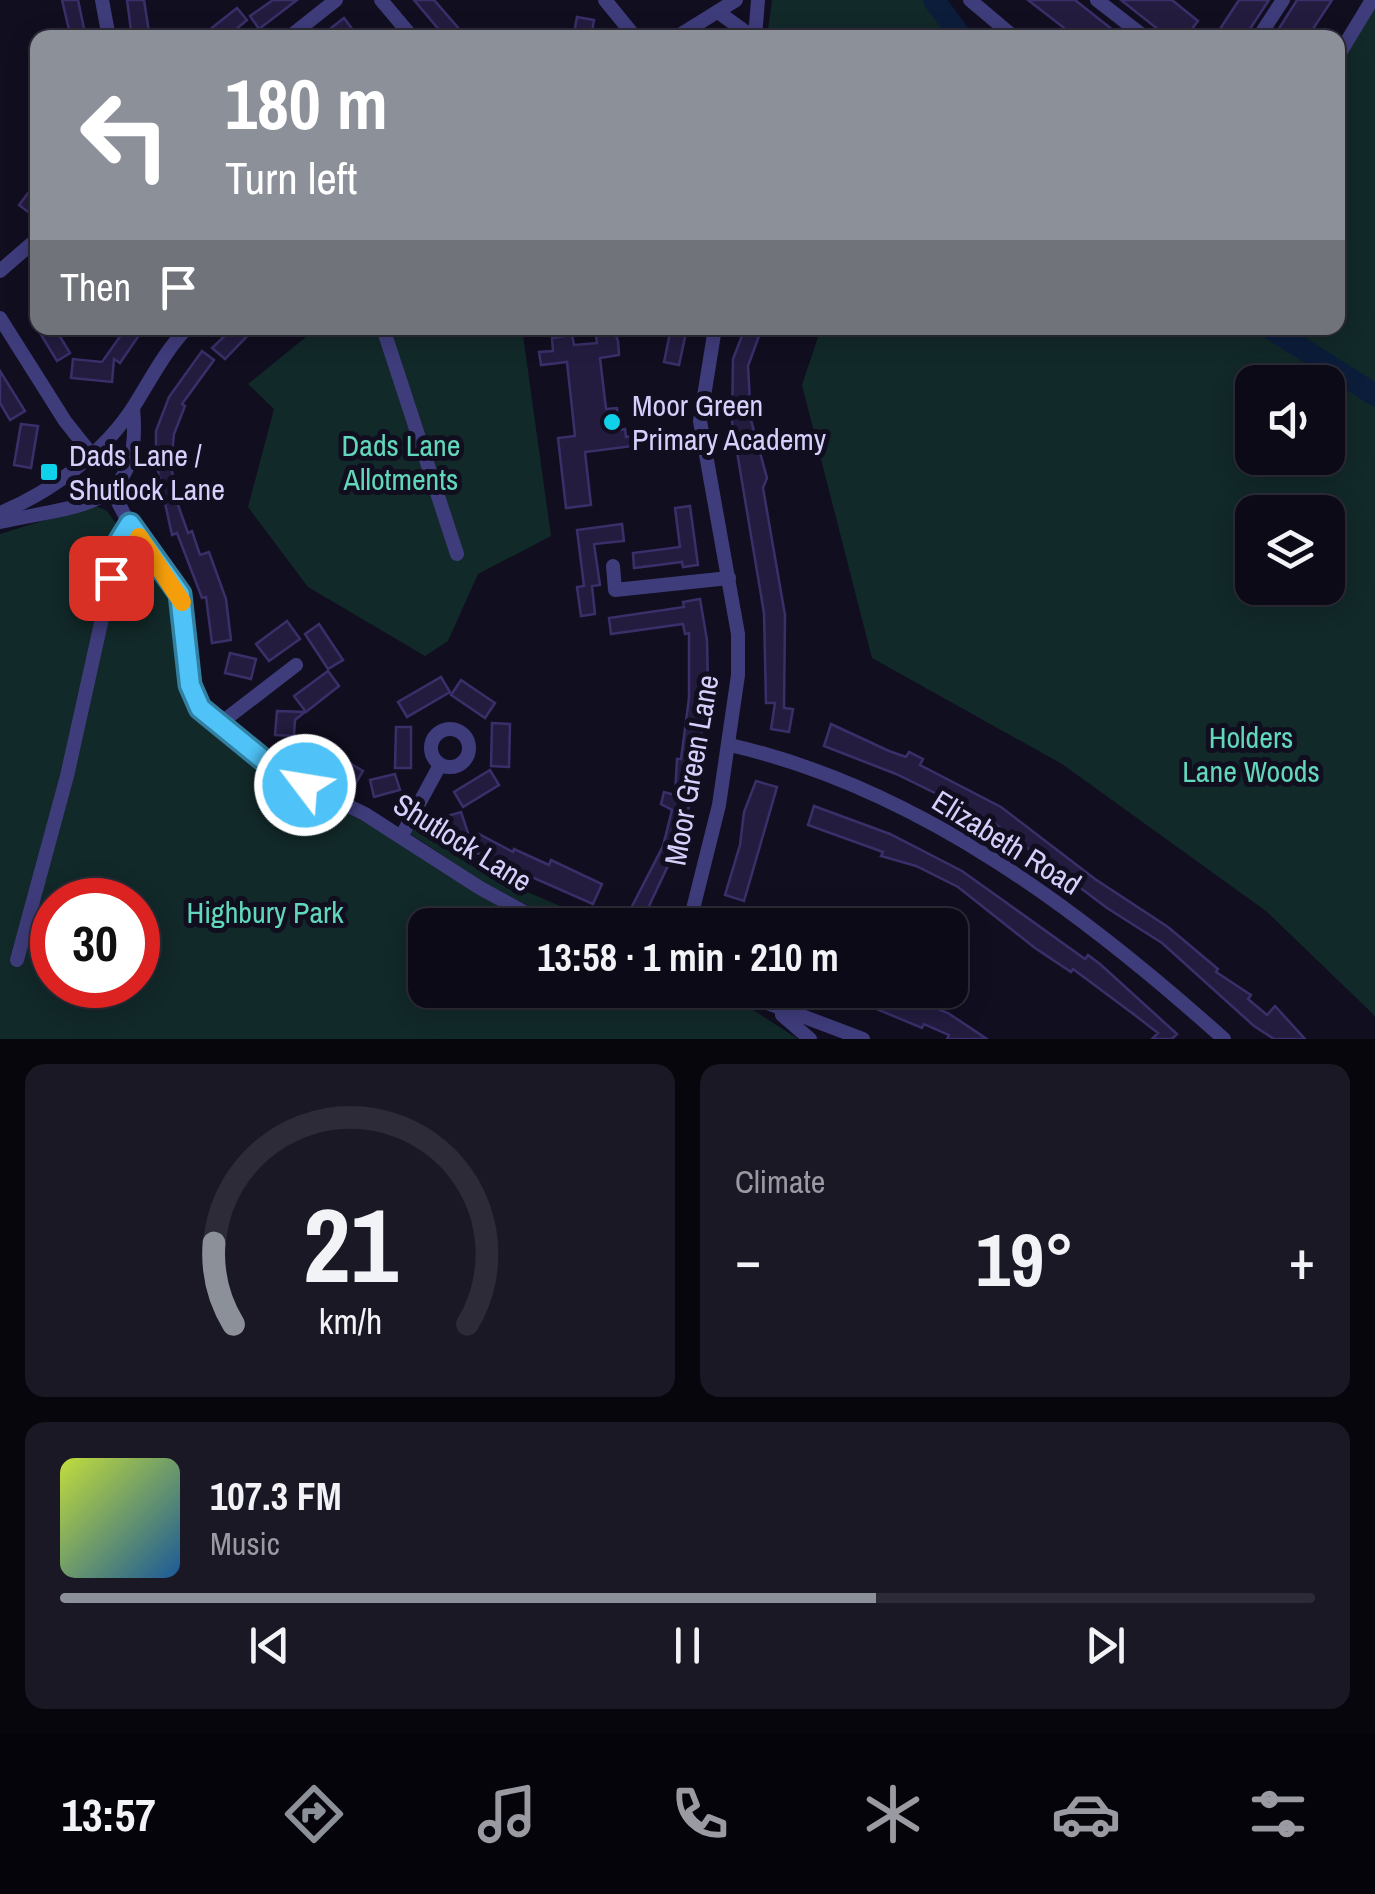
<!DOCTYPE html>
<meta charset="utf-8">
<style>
body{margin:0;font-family:"Archivo Narrow",sans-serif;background:#1b1825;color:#f1f3f6;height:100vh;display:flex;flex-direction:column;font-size:38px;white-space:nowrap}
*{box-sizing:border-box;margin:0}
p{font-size:32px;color:#9a9aa2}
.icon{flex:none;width:55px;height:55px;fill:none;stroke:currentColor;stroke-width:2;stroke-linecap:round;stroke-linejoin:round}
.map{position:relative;height:1039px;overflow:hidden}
.drawer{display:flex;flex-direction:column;gap:25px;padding:25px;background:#07060d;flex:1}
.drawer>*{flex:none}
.banner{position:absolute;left:30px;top:30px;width:1315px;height:305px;border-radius:20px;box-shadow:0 5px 25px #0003,0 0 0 2px #2d2b37;background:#8c9099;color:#fff;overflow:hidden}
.tools{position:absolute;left:1235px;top:365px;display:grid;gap:20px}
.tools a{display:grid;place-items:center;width:110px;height:110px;border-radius:20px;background:#0d0a18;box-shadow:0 5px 25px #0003,0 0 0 2px #2d2b37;font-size:50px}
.speed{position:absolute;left:30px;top:878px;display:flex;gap:20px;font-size:50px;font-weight:700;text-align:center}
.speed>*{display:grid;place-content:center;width:130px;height:130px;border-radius:50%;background:#0d0a18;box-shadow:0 5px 25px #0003,0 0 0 2px #2d2b37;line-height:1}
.speed .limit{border:15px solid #d22;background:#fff;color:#111}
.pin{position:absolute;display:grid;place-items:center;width:85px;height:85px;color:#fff;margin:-42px;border-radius:20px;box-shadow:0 5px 15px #0006}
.me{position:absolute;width:110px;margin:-55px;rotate:301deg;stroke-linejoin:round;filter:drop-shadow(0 0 8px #0008)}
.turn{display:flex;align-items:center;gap:35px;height:210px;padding:0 30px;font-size:45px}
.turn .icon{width:130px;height:130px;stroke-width:2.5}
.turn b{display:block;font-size:70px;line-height:85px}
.then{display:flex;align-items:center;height:95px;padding:0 30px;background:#0003;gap:20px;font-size:38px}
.big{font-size:75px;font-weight:800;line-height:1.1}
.drawer .card{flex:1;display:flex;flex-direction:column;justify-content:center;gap:15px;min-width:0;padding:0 35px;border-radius:20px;background:#1b1825}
.drawer .dial{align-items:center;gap:0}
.dial svg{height:260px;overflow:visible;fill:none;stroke:#2d2b37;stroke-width:7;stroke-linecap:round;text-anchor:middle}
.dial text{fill:#f1f3f6;stroke:none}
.song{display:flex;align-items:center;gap:30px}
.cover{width:120px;height:120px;border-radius:15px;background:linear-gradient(135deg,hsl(70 70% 55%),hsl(210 70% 35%))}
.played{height:10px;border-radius:5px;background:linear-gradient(90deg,#8c9099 65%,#2d2b37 65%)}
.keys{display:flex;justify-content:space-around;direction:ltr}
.heat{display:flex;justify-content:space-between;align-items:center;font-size:55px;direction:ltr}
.drawer .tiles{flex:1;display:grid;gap:25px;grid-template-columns:1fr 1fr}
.card:last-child{grid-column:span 2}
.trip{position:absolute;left:408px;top:908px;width:560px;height:100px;border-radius:20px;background:#0d0a18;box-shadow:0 5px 25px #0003,0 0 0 2px #2d2b37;font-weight:800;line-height:100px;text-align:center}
.dock{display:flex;height:160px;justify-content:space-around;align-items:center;background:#05040a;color:#9a9aa2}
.dock .icon{width:70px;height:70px}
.dock .current{color:#8c9099}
.dock b{font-size:45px;color:#f1f3f6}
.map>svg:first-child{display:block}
.green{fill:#122929;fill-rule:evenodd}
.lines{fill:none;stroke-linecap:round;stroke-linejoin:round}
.river{stroke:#0c1d3b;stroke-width:22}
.building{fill:#231c3f;stroke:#3b2f6a;stroke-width:2.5}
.minor{stroke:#3f3c7c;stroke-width:14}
.route-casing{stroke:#337fa1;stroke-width:25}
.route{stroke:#4fc3f7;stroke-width:18}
.slow{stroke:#f59e0b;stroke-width:18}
.poi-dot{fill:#0fd1e9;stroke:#110e20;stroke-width:4}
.labels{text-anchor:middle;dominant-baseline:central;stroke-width:10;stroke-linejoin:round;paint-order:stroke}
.poi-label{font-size:30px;fill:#d6d0fc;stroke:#110e20;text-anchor:start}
.park-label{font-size:30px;fill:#61d7bb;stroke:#110e20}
.street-label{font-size:30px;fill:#d6d0fc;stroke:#110e20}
</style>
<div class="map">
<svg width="1375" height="1039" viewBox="0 0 1375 1039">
<rect width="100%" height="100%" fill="#110e20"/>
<g class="green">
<path d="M 772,0 L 934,0 L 962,37 L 767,37 Z"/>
<path d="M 1375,5 L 1375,1016 L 1266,911 L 1062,764 L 872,658 L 802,385 L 821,328 L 1338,328 L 1338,49 ZM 1252,382 L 1328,382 L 1328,458 L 1252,458 ZM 1252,512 L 1328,512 L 1328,588 L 1252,588 Z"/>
<path d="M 317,328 L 522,328 L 551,536 L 478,574 L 448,641 L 425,656 L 308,587 L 248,507 L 274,409 L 248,384 Z"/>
<path d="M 94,505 L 107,511 L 175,606 L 187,693 L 208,726 L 227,744 L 398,841 L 478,895 L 539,925 L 425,925 L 425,990 L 705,990 L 744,1004 L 798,1039 L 0,1039 L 0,534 ZM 52,900 L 138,900 L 138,985 L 52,985 Z"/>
<path d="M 413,828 L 485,874 L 605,925 L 566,925 L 486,884 L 409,833 Z"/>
</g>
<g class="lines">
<g class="river">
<path d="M 934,0 L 962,38"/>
<path d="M 1270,328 L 1375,395"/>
</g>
</g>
<g class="building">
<path d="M 62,0 L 78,0 L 86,38 L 71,38 Z"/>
<path d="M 127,0 L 144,0 L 150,38 L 132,38 Z"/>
<path d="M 273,0 L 297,0 L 259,29 L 250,16 Z"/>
<path d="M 414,0 L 434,0 L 467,38 L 446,38 Z"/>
<path d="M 1028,0 L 1075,0 L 1123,38 L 1077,38 Z"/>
<path d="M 1121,0 L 1172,0 L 1198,21 L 1185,38 L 1169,38 Z"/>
<path d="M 1239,0 L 1269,0 L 1244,38 L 1214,38 Z"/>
<path d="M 1297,0 L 1332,0 L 1307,38 L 1273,38 Z"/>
<path d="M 237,8 L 247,20 L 229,35 L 199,38 Z"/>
<path d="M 577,17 L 594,20 L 591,38 L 573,38 Z"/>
<path d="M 344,18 L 353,30 L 344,38 L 318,38 Z"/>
<path d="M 38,180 L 38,205 L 31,214 L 19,205 Z"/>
<path d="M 37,328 L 55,328 L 70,353 L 57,361 Z"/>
<path d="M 126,328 L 144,328 L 120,363 L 114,359 L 112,382 L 71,378 L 73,359 L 102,362 Z"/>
<path d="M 233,328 L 255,328 L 225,359 L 212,348 Z"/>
<path d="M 595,328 L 613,328 L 618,341 L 619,355 L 600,358 L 606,409 L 617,408 L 619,430 L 625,429 L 626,437 L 632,436 L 633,446 L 585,452 L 591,505 L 566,508 L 558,438 L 575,436 L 567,362 L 541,365 L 539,352 L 553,351 L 552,338 L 572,335 L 574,345 L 597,343 Z"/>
<path d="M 671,328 L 687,328 L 679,365 L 664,362 Z"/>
<path d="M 745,328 L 762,328 L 748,366 L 751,420 L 767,478 L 763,488 L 785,615 L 784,708 L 793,709 L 789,732 L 771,729 L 775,703 L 766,703 L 764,613 L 732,422 L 733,359 Z"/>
<path d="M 202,351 L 214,360 L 182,404 L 185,406 L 174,434 L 171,465 L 177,502 L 188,533 L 192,531 L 200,555 L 209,552 L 226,599 L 231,640 L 212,643 L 206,597 L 202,598 L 177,533 L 172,535 L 156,462 L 156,431 L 169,397 Z"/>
<path d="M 0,371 L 25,411 L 10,420 L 0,403 Z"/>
<path d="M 21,424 L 38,426 L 31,468 L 14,465 Z"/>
<path d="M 690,506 L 698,565 L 683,567 L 682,562 L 634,568 L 633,553 L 680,547 L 675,508 Z"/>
<path d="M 622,524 L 624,541 L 594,544 L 600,585 L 592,586 L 595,614 L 581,616 L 577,587 L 584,586 L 577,530 Z"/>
<path d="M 700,599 L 707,640 L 708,687 L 696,776 L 682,836 L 640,925 L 626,918 L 663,846 L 672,810 L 661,804 L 664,792 L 675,795 L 677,759 L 681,759 L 689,698 L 689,633 L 685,634 L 683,624 L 611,634 L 609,618 L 684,607 L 683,602 Z"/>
<path d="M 287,621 L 300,639 L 269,661 L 256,644 Z"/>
<path d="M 319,624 L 343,660 L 328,669 L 305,634 Z"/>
<path d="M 230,653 L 256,659 L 251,679 L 225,673 Z"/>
<path d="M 328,671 L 339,686 L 306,712 L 294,696 Z"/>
<path d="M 441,677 L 450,692 L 407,717 L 398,702 Z"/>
<path d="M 461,680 L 495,703 L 485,718 L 451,695 Z"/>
<path d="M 277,711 L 305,712 L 295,720 L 294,736 L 275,735 Z"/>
<path d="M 492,723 L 510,724 L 509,767 L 491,766 Z"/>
<path d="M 831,724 L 889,751 L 906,757 L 909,752 L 923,759 L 920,765 L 1001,807 L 1095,879 L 1168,927 L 1218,969 L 1216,972 L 1251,995 L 1248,999 L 1267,1015 L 1275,1006 L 1305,1039 L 1274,1039 L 1254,1026 L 1162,943 L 1107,908 L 990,820 L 896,774 L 824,746 Z"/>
<path d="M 396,727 L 411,727 L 411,768 L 395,768 Z"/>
<path d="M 307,738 L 363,771 L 353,788 L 297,755 Z"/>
<path d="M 490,770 L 499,785 L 463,807 L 454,792 Z"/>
<path d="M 395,774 L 400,790 L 374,797 L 370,780 Z"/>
<path d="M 756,781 L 777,787 L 744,901 L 725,895 L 740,845 L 744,812 Z"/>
<path d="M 814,806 L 890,834 L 962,871 L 1085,959 L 1088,955 L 1100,964 L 1177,1034 L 1172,1039 L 1152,1039 L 1158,1033 L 1136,1016 L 1073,969 L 1071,972 L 1035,948 L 958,887 L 916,866 L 881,856 L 883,852 L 808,825 Z"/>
<path d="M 461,812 L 468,833 L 450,838 L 444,817 Z"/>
<path d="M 479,834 L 513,852 L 514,849 L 549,865 L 551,860 L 602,884 L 593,904 L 470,850 Z"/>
<path d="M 831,990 L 890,990 L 948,1013 L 987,1039 L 947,1039 L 949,1035 L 924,1024 L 922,1028 Z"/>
</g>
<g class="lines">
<g class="minor">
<path d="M 102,0 L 109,38"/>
<path d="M 381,0 L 413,38"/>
<path d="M 605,0 L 636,38"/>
<path d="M 970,0 L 1015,38"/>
<path d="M 1097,0 L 1146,38"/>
<path d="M 718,12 L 754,38"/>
<path d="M 288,38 L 336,0"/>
<path d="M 675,38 L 736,0"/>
<path d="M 755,38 L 758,0"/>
<path d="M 1258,38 L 1283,0"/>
<path d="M 1338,56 L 1372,0"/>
<path d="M 0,271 L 38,238"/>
<path d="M 0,318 L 65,421 L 92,455"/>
<path d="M 383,328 L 457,554"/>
<path d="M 112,491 L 130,525 L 180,594 L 190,685 L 200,708 L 277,771 L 365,814 L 480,888 L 548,925"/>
<path d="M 0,513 C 51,492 104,453 134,406 C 151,379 165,351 187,328"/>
<path d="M 0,522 C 80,504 143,511 133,408"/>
<path d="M 613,566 L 615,590 L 729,578"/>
<path d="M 218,725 L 296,665"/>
<circle cx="450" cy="748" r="19"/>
<path d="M 730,745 C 919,788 1082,912 1224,1039"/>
<path d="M 402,835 L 440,765"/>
<path d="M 689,925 L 719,805 L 738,675 L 738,634 L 700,421 L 715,328"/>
<path d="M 17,960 L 67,776 L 119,542 L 130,525"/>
<path d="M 733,990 L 863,1039"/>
<path d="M 782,1015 L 810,1039"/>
</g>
</g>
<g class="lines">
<defs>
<path id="route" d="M 111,578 L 119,542 L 130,524 L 180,594 L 190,685 L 200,708 L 277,771 L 305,785"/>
</defs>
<use href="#route" class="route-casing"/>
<use href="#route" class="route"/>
<path class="slow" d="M 139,537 L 182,602"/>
</g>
<g class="poi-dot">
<circle cx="612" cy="422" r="10"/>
<rect x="39" y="462" width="20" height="20" rx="5"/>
</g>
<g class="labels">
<g class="poi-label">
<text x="632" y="405">Moor Green<tspan x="632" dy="34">Primary Academy</tspan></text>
<text x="69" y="455">Dads Lane /<tspan x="69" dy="34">Shutlock Lane</tspan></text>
</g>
<g class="park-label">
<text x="401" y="445">Dads Lane<tspan x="401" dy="34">Allotments</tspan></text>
<text x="1251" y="737">Holders<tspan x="1251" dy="34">Lane Woods</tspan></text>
<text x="265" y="912">Highbury Park</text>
</g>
<g class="street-label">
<text transform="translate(691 770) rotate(-80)">Moor Green Lane</text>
<text transform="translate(463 842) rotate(32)">Shutlock Lane</text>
<text transform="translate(1007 842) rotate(32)">Elizabeth Road</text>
</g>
</g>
</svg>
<div class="tools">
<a><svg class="icon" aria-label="sound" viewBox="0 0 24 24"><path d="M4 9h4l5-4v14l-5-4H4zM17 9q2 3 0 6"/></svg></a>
<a><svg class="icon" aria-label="layers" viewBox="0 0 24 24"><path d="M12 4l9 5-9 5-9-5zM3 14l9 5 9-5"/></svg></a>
</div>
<div class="speed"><div class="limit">30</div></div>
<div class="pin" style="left:111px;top:578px;background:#d93025"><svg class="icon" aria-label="arrive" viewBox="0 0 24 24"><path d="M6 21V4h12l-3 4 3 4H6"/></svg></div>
<svg class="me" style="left:305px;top:785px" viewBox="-20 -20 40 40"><circle r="17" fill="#4fc3f7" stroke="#fff" stroke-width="3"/><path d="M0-11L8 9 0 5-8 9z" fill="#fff"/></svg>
<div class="trip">13:58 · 1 min · 210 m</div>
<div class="banner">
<div class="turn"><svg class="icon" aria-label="left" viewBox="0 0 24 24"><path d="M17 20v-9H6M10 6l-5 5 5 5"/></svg><div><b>180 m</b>Turn left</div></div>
<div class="then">Then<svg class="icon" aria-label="arrive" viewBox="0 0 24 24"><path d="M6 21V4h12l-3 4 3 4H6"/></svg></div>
</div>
</div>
<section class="drawer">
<div class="tiles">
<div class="card dial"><svg viewBox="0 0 100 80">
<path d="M14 69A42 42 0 1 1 86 69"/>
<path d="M14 69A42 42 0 0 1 8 44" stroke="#8c9099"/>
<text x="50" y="56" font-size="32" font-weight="700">21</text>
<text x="50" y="72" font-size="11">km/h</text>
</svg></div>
<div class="card"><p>Climate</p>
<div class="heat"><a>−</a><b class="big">19°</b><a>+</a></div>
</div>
<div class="card">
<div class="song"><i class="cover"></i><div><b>107.3 FM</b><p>Music</p></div></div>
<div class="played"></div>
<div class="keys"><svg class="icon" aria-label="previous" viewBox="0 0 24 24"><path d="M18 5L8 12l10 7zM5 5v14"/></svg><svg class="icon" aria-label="pause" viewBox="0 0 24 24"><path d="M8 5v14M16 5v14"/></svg><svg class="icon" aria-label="next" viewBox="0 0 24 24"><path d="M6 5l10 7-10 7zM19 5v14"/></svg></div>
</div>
</div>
</section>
<nav class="dock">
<b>13:57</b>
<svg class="icon current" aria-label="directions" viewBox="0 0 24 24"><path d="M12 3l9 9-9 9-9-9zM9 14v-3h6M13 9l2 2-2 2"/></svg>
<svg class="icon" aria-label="music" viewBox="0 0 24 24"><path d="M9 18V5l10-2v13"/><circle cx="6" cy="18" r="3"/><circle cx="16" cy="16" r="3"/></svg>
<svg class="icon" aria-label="phone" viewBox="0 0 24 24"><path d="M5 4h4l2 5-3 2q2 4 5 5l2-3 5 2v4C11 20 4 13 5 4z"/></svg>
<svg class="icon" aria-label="climate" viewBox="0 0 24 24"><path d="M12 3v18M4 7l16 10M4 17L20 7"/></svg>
<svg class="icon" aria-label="car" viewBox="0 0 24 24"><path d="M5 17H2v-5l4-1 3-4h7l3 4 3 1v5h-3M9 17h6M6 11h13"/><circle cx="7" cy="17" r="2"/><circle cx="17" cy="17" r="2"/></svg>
<svg class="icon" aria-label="filters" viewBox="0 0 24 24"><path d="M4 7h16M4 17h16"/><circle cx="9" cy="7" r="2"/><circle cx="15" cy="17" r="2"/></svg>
</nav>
